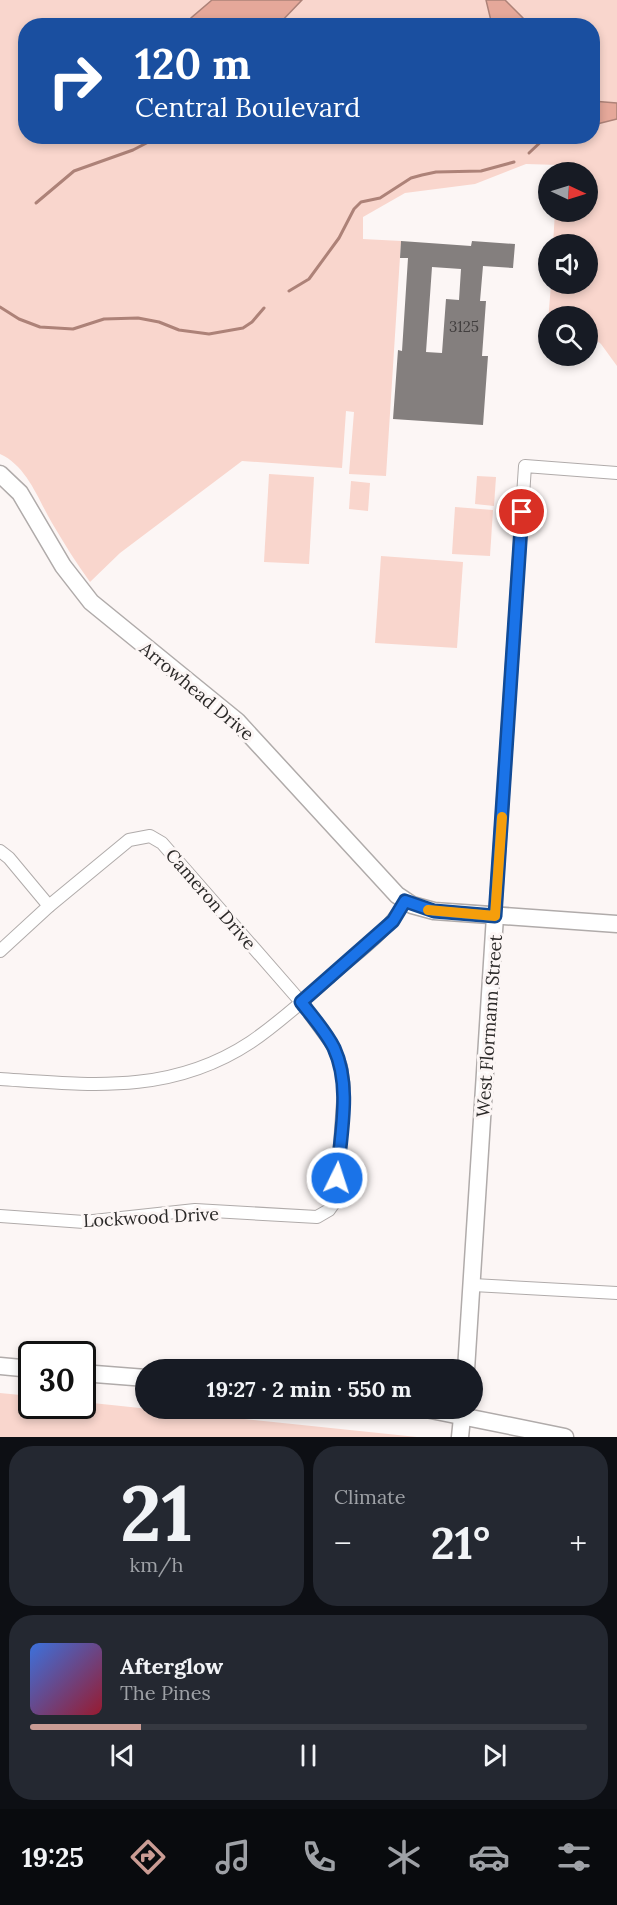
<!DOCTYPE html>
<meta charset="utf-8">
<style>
body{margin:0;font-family:Lora,serif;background:#242831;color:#f1f3f6;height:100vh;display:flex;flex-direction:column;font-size:22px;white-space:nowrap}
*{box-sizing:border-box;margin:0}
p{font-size:20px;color:#9ea1a6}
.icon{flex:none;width:33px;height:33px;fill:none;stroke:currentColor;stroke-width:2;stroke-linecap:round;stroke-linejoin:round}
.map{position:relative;height:1437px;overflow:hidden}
.side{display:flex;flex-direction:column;gap:9px;padding:9px;background:#0d0f14;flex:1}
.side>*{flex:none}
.hud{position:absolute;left:18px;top:18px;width:582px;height:126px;border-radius:24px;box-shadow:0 3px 9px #0003;background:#1a4fa0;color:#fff;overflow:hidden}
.needle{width:39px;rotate:94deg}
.controls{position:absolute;left:538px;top:162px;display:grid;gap:12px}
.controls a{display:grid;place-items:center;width:60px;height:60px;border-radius:50%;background:#171b24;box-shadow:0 3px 9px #0003;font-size:30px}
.speed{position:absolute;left:18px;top:1341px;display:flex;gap:12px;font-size:30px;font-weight:700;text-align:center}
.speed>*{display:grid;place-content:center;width:78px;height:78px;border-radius:50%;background:#171b24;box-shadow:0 3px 9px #0003;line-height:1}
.speed .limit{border:3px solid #111;border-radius:9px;background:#fff;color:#111}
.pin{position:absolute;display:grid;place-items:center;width:51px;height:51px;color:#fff;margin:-26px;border:3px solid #fff;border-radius:50%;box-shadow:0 2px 6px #0007}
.me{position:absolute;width:66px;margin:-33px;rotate:4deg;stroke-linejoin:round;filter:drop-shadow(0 0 4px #0008)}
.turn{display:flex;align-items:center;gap:21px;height:126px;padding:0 18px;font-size:27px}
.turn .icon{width:78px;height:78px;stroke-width:2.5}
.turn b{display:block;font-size:42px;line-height:51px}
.big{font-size:45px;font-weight:700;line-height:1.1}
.side .tile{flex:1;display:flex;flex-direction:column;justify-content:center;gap:9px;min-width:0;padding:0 21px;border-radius:24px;background:#242831}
.side .dial{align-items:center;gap:0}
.dial b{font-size:78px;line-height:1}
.song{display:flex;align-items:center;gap:18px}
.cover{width:72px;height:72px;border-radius:9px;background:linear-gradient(135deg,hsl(220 70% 55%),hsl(350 70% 35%))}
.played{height:6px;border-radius:3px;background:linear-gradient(90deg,#ca9c94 20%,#363941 20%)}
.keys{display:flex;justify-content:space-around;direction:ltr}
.heat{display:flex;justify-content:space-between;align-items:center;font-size:33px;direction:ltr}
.side .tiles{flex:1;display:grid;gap:9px;grid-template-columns:1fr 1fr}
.tile:last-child{grid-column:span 2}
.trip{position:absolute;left:135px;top:1359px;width:348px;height:60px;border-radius:30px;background:#171b24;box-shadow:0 3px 9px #0003;font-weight:700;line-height:60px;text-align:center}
.menu{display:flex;height:96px;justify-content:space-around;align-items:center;background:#090b0e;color:#9ea1a6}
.menu .icon{width:42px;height:42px}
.menu .on{color:#ca9c94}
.menu b{font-size:27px;color:#f1f3f6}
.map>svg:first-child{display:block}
.green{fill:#f9d6cd;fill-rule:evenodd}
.water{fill:#e5a89a;stroke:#ad8278;stroke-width:1.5}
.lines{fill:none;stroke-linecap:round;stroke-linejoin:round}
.stream{stroke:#ad8278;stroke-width:3}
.building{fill:#847f7e;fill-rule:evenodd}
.street-casing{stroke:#b0abaa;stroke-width:14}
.secondary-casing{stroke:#b0abaa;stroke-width:19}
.street{stroke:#fff;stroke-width:12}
.secondary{stroke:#fff;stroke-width:16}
.route-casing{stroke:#114b97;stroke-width:15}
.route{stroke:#1a73e8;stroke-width:10}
.slow{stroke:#f59e0b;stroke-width:10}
.labels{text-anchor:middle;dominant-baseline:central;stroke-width:6;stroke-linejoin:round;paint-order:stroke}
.number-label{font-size:15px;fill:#413e3e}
.street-label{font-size:18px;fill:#2b2928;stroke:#fcf6f5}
</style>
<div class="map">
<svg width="617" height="1437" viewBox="0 0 617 1437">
<rect width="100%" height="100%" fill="#fcf6f5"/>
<g class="green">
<path d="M 0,0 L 617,0 L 617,366 L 601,344 L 588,333 L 588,316 L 549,316 L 548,322 L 551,284 L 588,284 L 588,244 L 553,244 L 555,212 L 588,212 L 588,172 L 558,172 L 559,165 L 526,164 L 475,184 L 405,193 L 363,217 L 363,239 L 401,241 L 386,476 L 349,474 L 354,412 L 346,411 L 342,468 L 242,461 L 120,553 L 90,582 C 76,563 64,543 52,523 C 38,499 27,466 0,454 ZM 26,26 L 592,26 L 592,136 L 26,136 Z"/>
<path d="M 269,474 L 314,477 L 309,564 L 264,562 Z"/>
<path d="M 477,476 L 496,477 L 494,506 L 475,504 Z"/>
<path d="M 351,481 L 370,483 L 368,511 L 349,509 Z"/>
<path d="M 455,507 L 493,510 L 490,556 L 452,554 Z"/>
<path d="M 381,556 L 463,562 L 457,648 L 375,643 Z"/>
<path d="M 0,1393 L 31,1396 L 32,1406 L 82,1406 L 83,1402 L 417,1437 L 0,1437 Z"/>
</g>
<g class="water">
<path d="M 212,0 L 302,0 L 278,25 L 190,25 L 191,18 Z"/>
<path d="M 486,0 L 505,0 L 523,18 L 527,25 L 492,25 Z"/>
<path d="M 592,101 L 617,103 L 617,119 L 593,125 Z"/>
</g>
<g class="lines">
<g class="stream">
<path d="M 529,153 L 547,136"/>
<path d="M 36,203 L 74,171 L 133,150 L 160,136"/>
<path d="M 289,291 L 309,279 L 339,238 L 354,209 L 361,202 L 380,198 L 411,178 L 422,175 L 436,172 L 481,171 L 514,162"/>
<path d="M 0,307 L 19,319 L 40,327 L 73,329 L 104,319 L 138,318 L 159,322 L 179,330 L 209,334 L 243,328 L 252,322 L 264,308"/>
</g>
</g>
<path class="building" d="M 401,241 L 471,246 L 472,241 L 515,244 L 513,268 L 483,266 L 480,301 L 486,301 L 482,356 L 488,356 L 483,425 L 393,419 L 398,350 L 402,351 L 408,258 L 400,258 ZM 432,267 L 461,269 L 459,300 L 446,299 L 442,353 L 426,352 Z"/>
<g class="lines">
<defs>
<g id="street">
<path d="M 0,851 L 9,858 L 49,906"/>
<path d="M 495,916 L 525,466 L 617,473"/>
<path d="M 0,951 L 49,906 L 129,840 L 150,836 L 162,843 L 301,1002 L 333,1046 L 341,1066 L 344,1088 L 336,1200 L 329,1210 L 317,1217 L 195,1210 L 84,1222 L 0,1216"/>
<path d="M 0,1079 C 91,1085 171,1095 251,1042 C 279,1023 304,1000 329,978 C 355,954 388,933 405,901"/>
<path d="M 473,1285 L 617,1293"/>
</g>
<g id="secondary">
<path d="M 0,474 L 20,493 L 63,566 L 91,602 L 237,721 L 397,895 L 412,905 L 434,911 L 617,924"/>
<path d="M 0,1366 L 32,1369"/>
<path d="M 466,1370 L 495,916"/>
<path d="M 82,1373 L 146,1378"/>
<path d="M 421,1408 L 565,1437"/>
<path d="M 460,1437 L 463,1408"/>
</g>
</defs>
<use href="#street" class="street-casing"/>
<use href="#secondary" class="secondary-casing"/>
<use href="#street" class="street"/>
<use href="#secondary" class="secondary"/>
</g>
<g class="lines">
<defs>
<path id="route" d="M 337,1178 C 340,1136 352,1087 334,1048 C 326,1032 312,1016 301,1002 L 393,921 L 405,901 L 434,911 L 495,916 L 522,512"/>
</defs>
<use href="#route" class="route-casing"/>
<use href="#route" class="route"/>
<path class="slow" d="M 428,910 L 495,916 L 502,817"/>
</g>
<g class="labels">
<g class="number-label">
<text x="464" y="326">3125</text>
</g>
<g class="street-label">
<text transform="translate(197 691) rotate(40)">Arrowhead Drive</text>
<text transform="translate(211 899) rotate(49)">Cameron Drive</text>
<text transform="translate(489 1026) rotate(-86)">West Flormann Street</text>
<text transform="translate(151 1217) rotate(-3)">Lockwood Drive</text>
</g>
</g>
</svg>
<div class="controls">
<a><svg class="needle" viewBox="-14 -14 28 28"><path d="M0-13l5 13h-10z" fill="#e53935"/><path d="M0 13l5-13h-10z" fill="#9ea1a6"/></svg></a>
<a><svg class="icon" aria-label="sound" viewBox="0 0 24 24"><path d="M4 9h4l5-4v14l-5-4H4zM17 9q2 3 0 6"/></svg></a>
<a><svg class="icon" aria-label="search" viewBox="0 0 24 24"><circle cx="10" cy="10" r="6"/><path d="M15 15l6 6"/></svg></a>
</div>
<div class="speed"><div class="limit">30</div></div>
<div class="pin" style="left:522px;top:512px;background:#d93025"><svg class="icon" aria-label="arrive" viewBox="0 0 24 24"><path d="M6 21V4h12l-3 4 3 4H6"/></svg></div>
<svg class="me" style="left:337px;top:1178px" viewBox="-20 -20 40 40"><circle r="17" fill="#1a73e8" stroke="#fff" stroke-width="3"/><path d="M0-11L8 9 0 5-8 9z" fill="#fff"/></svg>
<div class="trip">19:27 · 2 min · 550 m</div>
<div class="hud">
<div class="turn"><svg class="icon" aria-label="right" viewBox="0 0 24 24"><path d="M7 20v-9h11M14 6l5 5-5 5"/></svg><div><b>120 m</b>Central Boulevard</div></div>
</div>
</div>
<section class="side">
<div class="tiles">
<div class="tile dial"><b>21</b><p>km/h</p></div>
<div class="tile"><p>Climate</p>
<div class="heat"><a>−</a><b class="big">21°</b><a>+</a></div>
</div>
<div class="tile">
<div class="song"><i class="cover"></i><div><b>Afterglow</b><p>The Pines</p></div></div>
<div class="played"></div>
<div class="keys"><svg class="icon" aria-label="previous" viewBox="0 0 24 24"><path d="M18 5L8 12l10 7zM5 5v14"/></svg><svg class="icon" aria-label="pause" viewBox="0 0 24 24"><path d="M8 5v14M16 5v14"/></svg><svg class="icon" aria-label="next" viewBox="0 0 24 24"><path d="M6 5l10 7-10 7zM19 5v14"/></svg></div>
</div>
</div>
</section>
<nav class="menu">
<b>19:25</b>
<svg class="icon on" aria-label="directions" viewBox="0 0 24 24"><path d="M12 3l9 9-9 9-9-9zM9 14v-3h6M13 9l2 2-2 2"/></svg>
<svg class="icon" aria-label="music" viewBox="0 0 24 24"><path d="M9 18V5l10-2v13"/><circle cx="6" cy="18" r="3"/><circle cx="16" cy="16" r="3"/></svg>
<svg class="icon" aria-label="phone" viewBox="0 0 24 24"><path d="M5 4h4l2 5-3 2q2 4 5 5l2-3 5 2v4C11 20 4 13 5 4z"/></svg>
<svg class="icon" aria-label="climate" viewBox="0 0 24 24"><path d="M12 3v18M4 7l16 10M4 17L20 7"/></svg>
<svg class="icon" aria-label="car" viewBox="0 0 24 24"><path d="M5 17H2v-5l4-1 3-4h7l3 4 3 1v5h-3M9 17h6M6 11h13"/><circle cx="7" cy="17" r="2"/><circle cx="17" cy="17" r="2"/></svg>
<svg class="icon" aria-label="filters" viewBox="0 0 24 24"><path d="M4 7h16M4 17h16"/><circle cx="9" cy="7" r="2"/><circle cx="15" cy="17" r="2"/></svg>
</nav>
